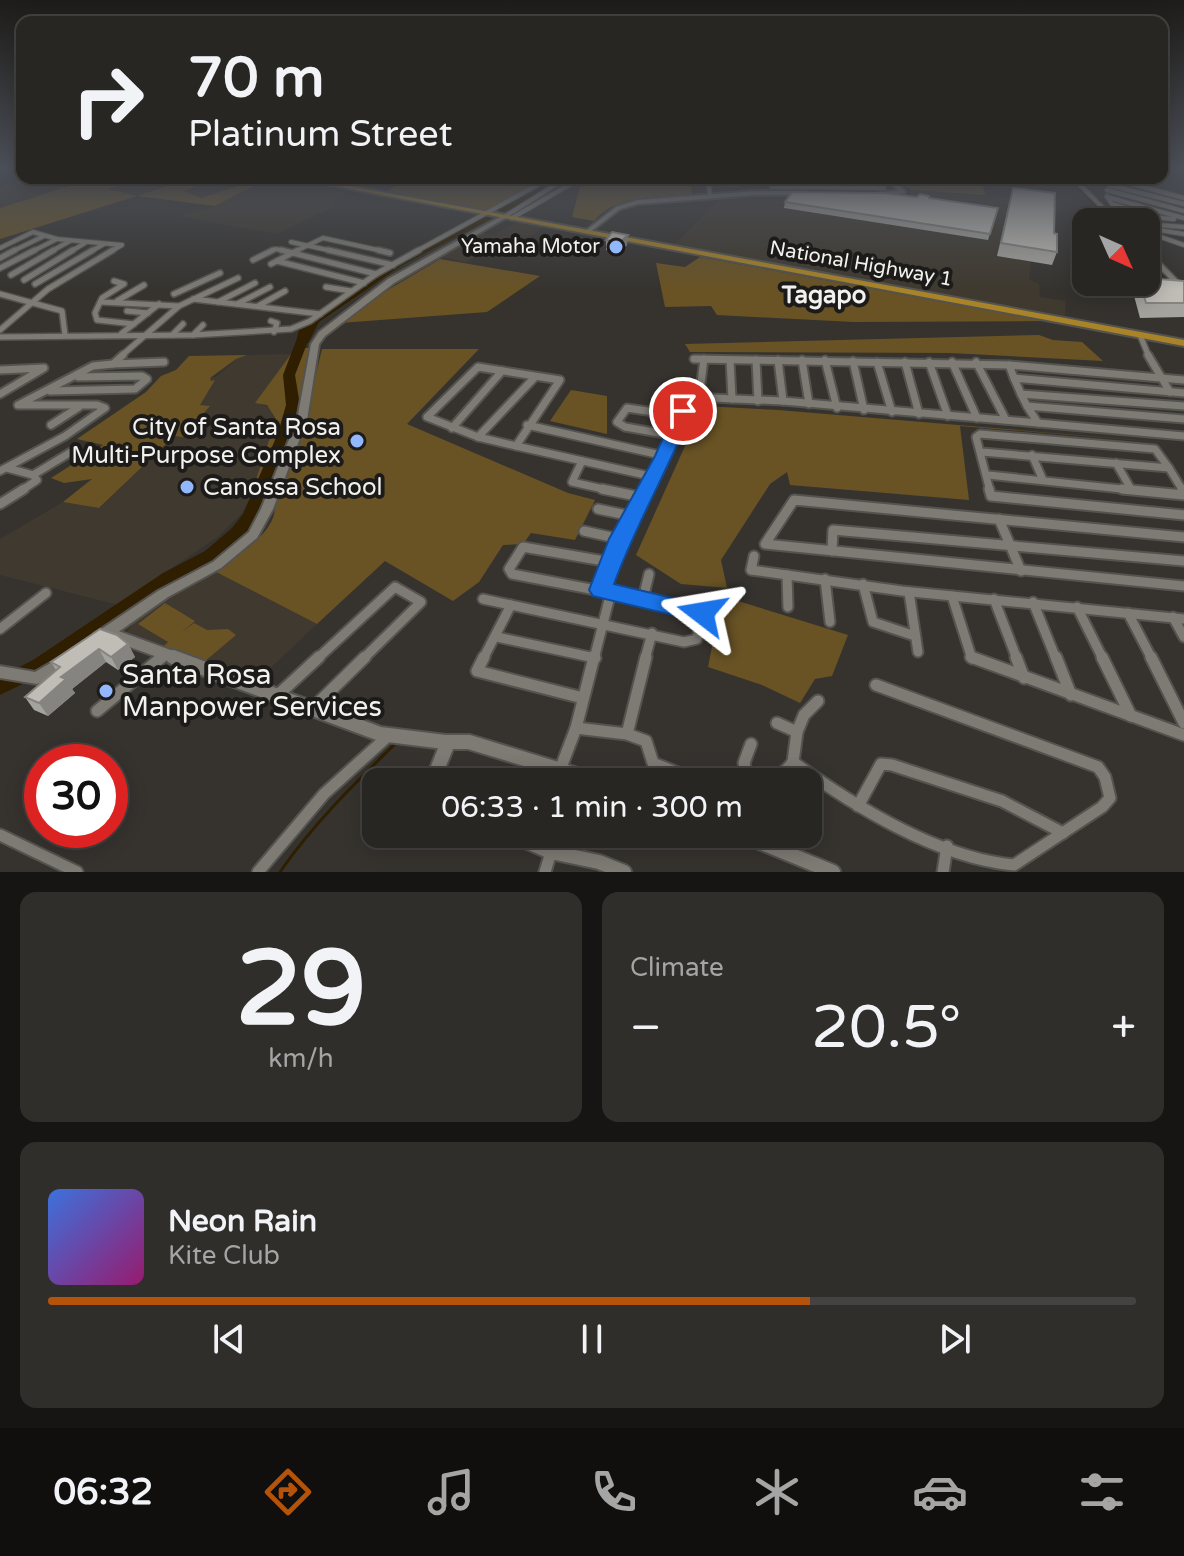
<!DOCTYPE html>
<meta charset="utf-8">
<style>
body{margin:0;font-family:"Varela Round",sans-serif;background:#302e2b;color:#f1f3f6;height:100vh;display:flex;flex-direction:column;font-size:30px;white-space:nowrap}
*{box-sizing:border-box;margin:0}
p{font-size:26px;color:#a5a5a6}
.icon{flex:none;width:44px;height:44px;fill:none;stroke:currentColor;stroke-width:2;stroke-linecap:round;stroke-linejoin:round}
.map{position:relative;height:872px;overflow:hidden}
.sheet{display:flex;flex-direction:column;gap:20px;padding:20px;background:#161513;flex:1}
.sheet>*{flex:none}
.guide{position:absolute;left:16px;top:16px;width:1152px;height:168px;border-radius:16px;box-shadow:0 4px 20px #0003,0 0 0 2px #444341;background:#282623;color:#f1f3f6;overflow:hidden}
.needle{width:52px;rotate:135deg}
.fabs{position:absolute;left:1072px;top:208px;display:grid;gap:16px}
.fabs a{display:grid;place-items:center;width:88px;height:88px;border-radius:16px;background:#282623;box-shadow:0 4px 20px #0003,0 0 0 2px #444341;font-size:40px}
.speed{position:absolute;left:24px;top:744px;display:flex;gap:16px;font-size:40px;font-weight:700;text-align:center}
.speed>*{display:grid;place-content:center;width:104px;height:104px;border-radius:50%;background:#282623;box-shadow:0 4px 20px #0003,0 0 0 2px #444341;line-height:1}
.speed .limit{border:12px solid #d22;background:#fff;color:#111}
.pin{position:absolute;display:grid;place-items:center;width:68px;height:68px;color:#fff;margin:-34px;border:4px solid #fff;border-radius:50%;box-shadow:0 2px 8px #0007}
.me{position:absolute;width:88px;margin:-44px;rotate:284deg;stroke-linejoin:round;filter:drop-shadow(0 0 6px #0008)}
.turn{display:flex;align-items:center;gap:28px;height:168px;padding:0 40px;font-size:36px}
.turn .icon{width:104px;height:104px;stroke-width:2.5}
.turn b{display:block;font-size:56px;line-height:68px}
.big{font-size:60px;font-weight:600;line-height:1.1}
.sheet .widget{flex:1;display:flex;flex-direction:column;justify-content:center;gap:12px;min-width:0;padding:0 28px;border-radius:16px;background:#302e2b}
.sheet .dial{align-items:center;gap:0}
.dial b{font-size:104px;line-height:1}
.song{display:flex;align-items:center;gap:24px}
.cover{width:96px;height:96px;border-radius:12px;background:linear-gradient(135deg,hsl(220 70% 55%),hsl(320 70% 35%))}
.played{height:8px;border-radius:4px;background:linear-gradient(90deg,#b45309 70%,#444341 70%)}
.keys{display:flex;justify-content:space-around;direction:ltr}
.heat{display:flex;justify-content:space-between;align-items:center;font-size:44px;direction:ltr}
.sheet .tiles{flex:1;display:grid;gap:20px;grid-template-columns:1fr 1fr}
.widget:last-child{grid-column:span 2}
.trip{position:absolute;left:362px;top:768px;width:460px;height:80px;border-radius:16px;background:#282623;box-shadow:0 4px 20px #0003,0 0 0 2px #444341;font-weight:600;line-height:80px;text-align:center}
.tabs{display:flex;height:128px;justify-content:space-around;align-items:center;background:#100f0e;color:#a5a5a6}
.tabs .icon{width:56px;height:56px}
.tabs .selected{color:#b45309}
.tabs b{font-size:36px;color:#f1f3f6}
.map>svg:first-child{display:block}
.built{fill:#3f392f}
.green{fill:#695325}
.water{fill:#2f1f00}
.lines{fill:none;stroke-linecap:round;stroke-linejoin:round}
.stream-far1{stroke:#2f1f00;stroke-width:2}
.stream{stroke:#2f1f00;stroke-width:3}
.river{fill:#2f1f00;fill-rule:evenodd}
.minor-far4-casing{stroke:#54534f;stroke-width:6}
.minor-far3-casing{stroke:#54534f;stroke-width:8}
.minor-far2-casing{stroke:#54534f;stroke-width:11}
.minor-far1-casing{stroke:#54534f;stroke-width:13}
.minor-casing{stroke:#54534f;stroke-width:15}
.tertiary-far1-casing{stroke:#54534f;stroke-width:15}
.tertiary-casing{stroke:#54534f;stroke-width:18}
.secondary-casing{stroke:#54534f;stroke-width:4}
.trunk-casing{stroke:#54534f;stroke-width:4}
.minor-far4{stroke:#7e7b75;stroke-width:4}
.minor-far3{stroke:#7e7b75;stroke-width:5}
.minor-far2{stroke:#7e7b75;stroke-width:7}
.minor-far1{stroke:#7e7b75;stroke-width:9}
.minor{stroke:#7e7b75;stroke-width:11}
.tertiary-far1{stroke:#7e7b75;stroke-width:11}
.tertiary{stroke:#7e7b75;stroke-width:14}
.secondary{fill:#7e7b75;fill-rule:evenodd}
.trunk{fill:#a88328;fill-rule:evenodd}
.wall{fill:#a5a39d}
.shaded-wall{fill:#868480}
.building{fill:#c0bdb7;stroke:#868480;stroke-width:2}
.route{fill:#1a73e8;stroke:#114b97;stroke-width:2}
.poi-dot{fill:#93b7fd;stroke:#1c1b19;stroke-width:3}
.labels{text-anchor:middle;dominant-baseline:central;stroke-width:8;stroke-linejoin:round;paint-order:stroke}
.far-poi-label{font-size:20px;fill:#f2f1ee;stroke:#1c1b19;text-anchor:end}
.far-street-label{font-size:20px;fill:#f2f1ee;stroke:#1c1b19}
.far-quarter-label{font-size:24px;font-weight:bold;fill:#f2f1ee;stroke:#1c1b19}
.poi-label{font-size:24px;fill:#f2f1ee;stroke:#1c1b19;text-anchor:end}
.near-poi-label{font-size:28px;fill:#f2f1ee;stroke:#1c1b19;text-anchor:start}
</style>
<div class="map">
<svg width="1184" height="872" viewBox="0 0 1184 872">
<rect width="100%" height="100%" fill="#36332f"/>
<g class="built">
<path d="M 25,178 L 95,178 L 0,208 L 0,186 Z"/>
<path d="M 139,178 L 190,178 L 137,196 L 106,190 Z"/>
<path d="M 215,178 L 249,178 L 244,184 L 201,198 L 184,191 Z"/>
<path d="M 261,183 L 322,186 L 348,192 L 335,197 L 335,206 L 277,234 L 178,216 L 215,206 Z"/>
<path d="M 911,190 L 1057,202 L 1052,265 L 1031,262 L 1029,279 L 1039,284 L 1040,297 L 1066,301 L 1065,316 L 673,245 L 721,198 L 909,195 Z"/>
<path d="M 517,222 L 544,227 L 532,235 L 494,247 L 466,262 L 437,256 L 484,233 L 493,235 Z"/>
<path d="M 291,354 L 256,402 L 273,409 L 277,419 L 249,501 L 242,513 L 219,536 L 118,605 L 0,575 L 0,539 L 63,502 L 100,508 L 167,442 L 77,439 L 146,392 L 161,376 L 216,377 L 236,359 L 247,355 Z"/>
<path d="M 216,572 L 317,624 L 257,681 L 126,633 L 136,619 L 161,601 Z"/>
</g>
<g class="green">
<path d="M 95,178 L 139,178 L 108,189 L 137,196 L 190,178 L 215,178 L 184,191 L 201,198 L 244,184 L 245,180 L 262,182 L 215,206 L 137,196 L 0,239 L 0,208 Z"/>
<path d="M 362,178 L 549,178 L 488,211 L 385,192 L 401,183 L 380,179 L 363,187 L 358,185 Z"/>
<path d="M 589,178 L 690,178 L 692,195 C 658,197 618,193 594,221 L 572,217 L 581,183 Z"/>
<path d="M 895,178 L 966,178 L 981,183 L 986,195 L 911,190 Z"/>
<path d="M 700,257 L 1045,321 L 853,322 L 717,315 L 711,306 L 665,307 L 656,263 L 685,267 Z"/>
<path d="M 440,259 L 540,276 L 487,312 L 340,323 L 366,303 Z"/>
<path d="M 1039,335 L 1053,340 L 1082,342 L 1103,361 L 950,353 L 690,352 L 685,344 Z"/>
<path d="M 302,348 L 310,348 L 296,427 L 268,497 L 249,501 L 276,419 L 267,405 L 255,403 L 291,354 L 298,354 Z"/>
<path d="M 322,349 L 479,349 L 407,424 L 568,493 L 595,500 L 575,540 L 531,533 L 523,544 L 503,545 L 479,582 L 453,601 L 385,561 L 317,624 L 216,572 C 238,553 279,533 275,501 L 304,424 Z"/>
<path d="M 247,355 L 236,359 L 210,378 L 211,381 L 215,380 L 200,405 L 210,406 L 183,437 L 175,436 L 168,442 L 99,508 L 63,502 L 92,479 L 64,483 L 51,478 L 103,445 L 77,439 L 146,392 L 161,376 L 176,370 L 189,356 Z"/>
<path d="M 571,390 L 607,396 L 607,434 L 550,421 Z"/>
<path d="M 703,406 L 778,410 L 1184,444 L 960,426 L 969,500 L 790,485 L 787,472 L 770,484 L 721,560 L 727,588 L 681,584 L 636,555 Z"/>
<path d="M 722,596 L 848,635 L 832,676 L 815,679 L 800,703 L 762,685 L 708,667 Z"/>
<path d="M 165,603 L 195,621 L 181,633 L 194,623 L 207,630 L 228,629 L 236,635 L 204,662 L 163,647 L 168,642 L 138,624 Z"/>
</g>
<path class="water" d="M 555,178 L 570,178 L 401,266 L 319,322 L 308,343 L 296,344 L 299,329 L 375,276 Z"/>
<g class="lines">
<g class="stream-far1">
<path d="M 1069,178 L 1113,222"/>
<path d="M 1146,255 L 1170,280"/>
</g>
<path class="stream" d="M 280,872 C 314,823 355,783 398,741"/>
<path class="river" d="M 307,325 L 313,328 L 295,375 L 300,405 L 292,433 L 258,516 L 244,536 L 217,559 L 175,583 L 47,672 L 0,695 L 0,677 L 33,660 L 163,573 L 205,551 L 232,528 L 243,514 L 278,433 L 286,405 L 283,375 L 301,328 Z"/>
<defs>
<g id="minor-far4">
<path d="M 708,178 L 710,196"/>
<path d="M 769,178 L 772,187 L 884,188"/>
<path d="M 1073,178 L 1117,222"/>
<path d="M 1110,178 L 1184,198"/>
<path d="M 769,180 L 875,180"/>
<path d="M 710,183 L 738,184 L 739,178"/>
<path d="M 1109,185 L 1184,204"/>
<path d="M 1107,190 L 1184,211"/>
<path d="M 1107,196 L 1112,204 L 1141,213"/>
<path d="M 1107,197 L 1184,218"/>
<path d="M 1109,214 L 1174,219"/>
<path d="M 504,217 L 560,182 L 574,178"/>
<path d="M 512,218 L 581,178"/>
<path d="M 1146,224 L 1184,227"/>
<path d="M 1146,228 L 1184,234"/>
<path d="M 1155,235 L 1184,245"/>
<path d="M 291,242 L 337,252"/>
<path d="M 0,248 L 33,232 L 57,239 L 122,245 L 110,252"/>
<path d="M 11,252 L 44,236"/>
<path d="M 31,252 L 57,239"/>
<path d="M 50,252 L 70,241"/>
<path d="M 70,252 L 85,243"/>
<path d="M 90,252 L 104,244"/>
<path d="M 269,252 L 276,249 L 289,252"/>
<path d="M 294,252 L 323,238 L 387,252"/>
<path d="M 415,252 L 550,178"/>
</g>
<g id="minor-far3">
<path d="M 281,250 L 376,274"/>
<path d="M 328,250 L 393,265"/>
<path d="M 378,250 L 390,253"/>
<path d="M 1146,251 L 1184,290"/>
<path d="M 0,258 L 15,250"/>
<path d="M 253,260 L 273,250"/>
<path d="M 277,261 L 364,283"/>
<path d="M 271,264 L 298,250"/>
<path d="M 0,268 L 35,250"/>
<path d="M 11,275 L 54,250"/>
<path d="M 24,280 L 73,250"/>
<path d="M 114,281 L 124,284 L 102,298 L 95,313 L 97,320 L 134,324"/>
<path d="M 35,284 L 93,250"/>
<path d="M 326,287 L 351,291"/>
<path d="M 0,294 L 62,311 L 65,335"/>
<path d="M 174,294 L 220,273"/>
<path d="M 193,299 L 320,314"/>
<path d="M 117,301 L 144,285"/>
<path d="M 101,302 L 179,306 L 120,357"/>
<path d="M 218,302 L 255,283"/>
<path d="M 237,304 L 270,287"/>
<path d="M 179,306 L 238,278"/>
<path d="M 258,306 L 285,291"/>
<path d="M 127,311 L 148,313"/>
<path d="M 271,321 L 277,323 L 274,332"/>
<path d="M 0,330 L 48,289 L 113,250"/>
<path d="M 121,334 L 159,304"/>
<path d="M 172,335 L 183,324"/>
<path d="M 193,335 L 203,325"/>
<path d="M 1140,335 L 1149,357"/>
<path d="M 0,337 L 193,335 L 291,329 L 310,321 L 376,274 L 419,250"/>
</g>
<g id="minor-far2">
<path d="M 1148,355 L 1170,392"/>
<path d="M 694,359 L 1009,365"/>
<path d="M 730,360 L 732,399"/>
<path d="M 756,360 L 758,401"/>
<path d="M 778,360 L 783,401"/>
<path d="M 802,360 L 809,404"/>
<path d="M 825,360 L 837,408"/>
<path d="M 853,361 L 864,410"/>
<path d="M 877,362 L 892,412"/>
<path d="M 905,362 L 919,414"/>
<path d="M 929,362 L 948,416"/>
<path d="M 952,362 L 977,418"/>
<path d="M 976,362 L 1006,420"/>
<path d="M 113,364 L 164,362"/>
<path d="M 478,367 L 560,380 L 516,446 L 478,437 L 427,417 Z"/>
<path d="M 0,370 L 44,368 L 0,394"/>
<path d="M 1014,378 L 1009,365 L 1184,380"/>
<path d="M 50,391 L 135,389 L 147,379 L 142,376 L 78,377"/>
<path d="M 1021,394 L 1014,378 L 1184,393"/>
<path d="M 665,396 L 783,401 L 1038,423"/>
<path d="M 699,398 L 704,359"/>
<path d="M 1027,406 L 1021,394 L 1184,406"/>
<path d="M 1184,419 L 1027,406 L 1038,423 L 1184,436"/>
<path d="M 51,425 L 79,407"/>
<path d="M 527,425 L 665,456"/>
<path d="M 452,428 L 502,371"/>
<path d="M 671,435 L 625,427 L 617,422 L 627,408 L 681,416"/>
<path d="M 478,437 L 535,377"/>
<path d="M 516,446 L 654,477"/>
<path d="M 982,452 L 1169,468 L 1155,449 L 980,434 L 976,437 L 990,491"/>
<path d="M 1032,455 L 1043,480"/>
<path d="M 582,461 L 572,482 L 612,491"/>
<path d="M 1116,463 L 1131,489"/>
<path d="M 7,468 L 33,475 L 37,480 L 21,491"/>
<path d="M 1169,468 L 1183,491"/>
<path d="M 0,471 L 65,436 L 105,408 L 97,405 L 18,405 L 93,366 L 113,364 L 123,355"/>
<path d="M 33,475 L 71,452"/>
<path d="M 988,475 L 1141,491"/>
<path d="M 646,491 L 665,456 L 683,411"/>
</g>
<g id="minor-far1">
<path d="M 602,489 L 641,497"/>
<path d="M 989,489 L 991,496 L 1184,515"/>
<path d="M 1122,489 L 1184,495"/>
<path d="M 1182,489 L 1184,492"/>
<path d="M 0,504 L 24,489"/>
<path d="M 598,509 L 631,516"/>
<path d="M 999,519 L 1021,571"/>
<path d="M 584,531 L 620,539"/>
<path d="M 1184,537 L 794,500 L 765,544 L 1184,586"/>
<path d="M 832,551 L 833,530 L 1184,561"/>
<path d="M 754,556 L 751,570 L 902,591 L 1184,619"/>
<path d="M 610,562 L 523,547 L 509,569 L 512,574 L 643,599 L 649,574"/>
<path d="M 787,575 L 788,607"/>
<path d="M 825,579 L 830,622"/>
<path d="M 863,584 L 873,622 L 915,636"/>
<path d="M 601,590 L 620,539 L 647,489"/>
<path d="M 909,592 L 918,652"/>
<path d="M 952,596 L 972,659"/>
<path d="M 483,599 L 684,642 L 697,639 L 702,613 L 643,599"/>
<path d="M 994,599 L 1017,659"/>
<path d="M 1033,602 L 1056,659"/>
<path d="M 1077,607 L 1103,659"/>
<path d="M 1128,613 L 1152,659"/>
<path d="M 1173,617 L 1184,637"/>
<path d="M 0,629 L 46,593"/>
<path d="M 497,637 L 595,658"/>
<path d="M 160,659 L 165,655"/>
<path d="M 317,659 L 395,587 L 421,602 L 363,659"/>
<path d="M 483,659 L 511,605"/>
<path d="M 594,659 L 611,592"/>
<path d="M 645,659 L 652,633"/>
</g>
<g id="minor">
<path d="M 484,657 L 477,671 L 583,698"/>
<path d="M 592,657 L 595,658"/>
<path d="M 971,657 L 1184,735"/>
<path d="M 1016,657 L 1024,678"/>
<path d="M 1056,657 L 1071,695"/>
<path d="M 1102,657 L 1131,716"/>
<path d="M 1151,657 L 1184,723"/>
<path d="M 278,695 L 319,657"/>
<path d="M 311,710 L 365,657"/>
<path d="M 97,711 L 162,657"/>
<path d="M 777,723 L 797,732 L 804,715 L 818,701"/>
<path d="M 576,728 L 627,734 L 646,741 L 653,763 L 690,778"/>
<path d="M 797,732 L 793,762 C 854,806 937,858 1014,865 L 1102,807 L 1110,798 L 1105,777 L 1098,767 L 876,685"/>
<path d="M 627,734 L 646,657"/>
<path d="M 751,744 L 744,763 L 746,773 C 765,781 781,779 793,762"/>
<path d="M 560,770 L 576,728 L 594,657"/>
<path d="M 858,806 L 881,764 L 892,765 L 1002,801 L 1063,833"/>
<path d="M 0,835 L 77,872"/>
<path d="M 258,872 L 324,794 L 387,737"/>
<path d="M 545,872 L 551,852"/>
<path d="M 943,872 L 947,846"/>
</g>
<path id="tertiary-far1" d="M 113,635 L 179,659"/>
<g id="tertiary">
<path d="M 173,657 L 380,734 L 445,742 L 469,742 L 600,782"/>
<path d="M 432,782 L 447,745"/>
<path d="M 510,834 L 551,852 L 599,862 L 624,872"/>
<path d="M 740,834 L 833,872"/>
</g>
<g id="secondary">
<path d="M 886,178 L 892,178 L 905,191 L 905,193 L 879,195 L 878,194 L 881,192 L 898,191 Z"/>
<path d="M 755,191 L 805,191 L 808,193 L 805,195 L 755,195 L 638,204 L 620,209 L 589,233 L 584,232 L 616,207 L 638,200 Z"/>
<path d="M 502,216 L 507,217 L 394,283 L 325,336 L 319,344 L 307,420 L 273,509 L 257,538 L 221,568 L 168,597 L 104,642 L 99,643 L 94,642 L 92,638 L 94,634 L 158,591 L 213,562 L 249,532 L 261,509 L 297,420 L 311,344 L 319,332 L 388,279 Z"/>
<path d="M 66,654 L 71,656 L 73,660 L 71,664 L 42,682 L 37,684 L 0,678 L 0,666 L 35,672 Z"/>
</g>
<path id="trunk" d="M 292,178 L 306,178 L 1184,340 L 1184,346 Z"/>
</defs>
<use href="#minor-far4" class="minor-far4-casing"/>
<use href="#minor-far3" class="minor-far3-casing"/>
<use href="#minor-far2" class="minor-far2-casing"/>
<use href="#minor-far1" class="minor-far1-casing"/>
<use href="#minor" class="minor-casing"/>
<use href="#tertiary-far1" class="tertiary-far1-casing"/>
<use href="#tertiary" class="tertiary-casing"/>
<use href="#secondary" class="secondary-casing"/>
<use href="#trunk" class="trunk-casing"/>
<use href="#minor-far4" class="minor-far4"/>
<use href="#minor-far3" class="minor-far3"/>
<use href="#minor-far2" class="minor-far2"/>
<use href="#minor-far1" class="minor-far1"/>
<use href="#minor" class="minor"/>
<use href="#tertiary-far1" class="tertiary-far1"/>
<use href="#tertiary" class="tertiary"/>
<use href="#secondary" class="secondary"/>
<use href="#trunk" class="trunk"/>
</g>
<g class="wall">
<path d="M 1013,188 L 1054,233 L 1057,252 L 1052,265 L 997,256 Z"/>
<path d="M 929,198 L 998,208 L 988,240 L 784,208 L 785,202 Z"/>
<path d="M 606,240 L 627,245 L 619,253 L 606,250 Z"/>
<path d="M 1184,281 L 1184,317 L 1140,318 L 1133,292 L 1137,282 Z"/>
<path d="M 100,629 L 128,644 L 135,657 L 118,670 L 106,662 L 72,689 L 75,693 L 48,716 L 34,710 L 25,697 L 56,670 L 51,662 Z"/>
</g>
<g class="shaded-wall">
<path d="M 628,235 L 627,245 L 619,253 L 619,243 Z"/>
<path d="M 128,644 L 135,657 L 118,670 L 111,657 Z"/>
<path d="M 99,649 L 106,662 L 72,689 L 75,693 L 48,716 L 39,703 L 61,677 Z"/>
</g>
<g class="building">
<path d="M 1013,188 L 1055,193 L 1054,233 L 1057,234 L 1057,252 L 1001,243 Z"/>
<path d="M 792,192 L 884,193 L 917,197 L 920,194 L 929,196 L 929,198 L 998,208 L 990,234 L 785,202 Z"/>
<path d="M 612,232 L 628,235 L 619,243 L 606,240 Z"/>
<path d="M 1146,278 L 1184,281 L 1184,303 L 1146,303 L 1140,282 L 1146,282 Z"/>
<path d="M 100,629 L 117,635 L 128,644 L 111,657 L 99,649 L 61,677 L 66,679 L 39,703 L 25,697 L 60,667 L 51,662 Z"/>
</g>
<linearGradient id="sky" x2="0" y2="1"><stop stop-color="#1e1c1a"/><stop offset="0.58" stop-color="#4c5058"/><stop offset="1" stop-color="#4c5058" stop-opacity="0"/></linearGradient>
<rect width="1184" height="290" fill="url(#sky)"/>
<path class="route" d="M 683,405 L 692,411 C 668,470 636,524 614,584 L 710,607 L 714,613 L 710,619 L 702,622 L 601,598 L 593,596 L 589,590 L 609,539 L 655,456 L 675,411 Z"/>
<g class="poi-dot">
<circle cx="616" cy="247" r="8"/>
<circle cx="357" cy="441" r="8"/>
<circle cx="187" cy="487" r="8"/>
<circle cx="106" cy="691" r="8"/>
</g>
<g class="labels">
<g class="far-poi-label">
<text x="600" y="247">Yamaha Motor</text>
</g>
<g class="far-street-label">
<text transform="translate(861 264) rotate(10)">National Highway 1</text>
</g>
<g class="far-quarter-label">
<text x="824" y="295">Tagapo</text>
</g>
<g class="poi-label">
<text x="341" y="427">City of Santa Rosa<tspan x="341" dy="28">Multi-Purpose Complex</tspan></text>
<text x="203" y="487" text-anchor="start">Canossa School</text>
</g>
<g class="near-poi-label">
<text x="122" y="675">Santa Rosa<tspan x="122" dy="32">Manpower Services</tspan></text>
</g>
</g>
</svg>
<div class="fabs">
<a><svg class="needle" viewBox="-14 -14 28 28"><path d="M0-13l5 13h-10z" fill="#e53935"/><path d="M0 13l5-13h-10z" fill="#a5a5a6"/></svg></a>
</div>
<div class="speed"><div class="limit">30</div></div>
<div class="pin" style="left:683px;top:411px;background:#d93025"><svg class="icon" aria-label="arrive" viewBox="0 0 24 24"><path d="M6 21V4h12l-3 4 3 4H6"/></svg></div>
<svg class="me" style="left:702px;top:613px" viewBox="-20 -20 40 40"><path d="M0-17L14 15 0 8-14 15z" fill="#1a73e8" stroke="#fff" stroke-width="4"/></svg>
<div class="trip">06:33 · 1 min · 300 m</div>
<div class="guide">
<div class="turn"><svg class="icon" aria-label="right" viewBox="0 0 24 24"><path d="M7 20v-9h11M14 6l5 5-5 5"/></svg><div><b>70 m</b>Platinum Street</div></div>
</div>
</div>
<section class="sheet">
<div class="tiles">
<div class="widget dial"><b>29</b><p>km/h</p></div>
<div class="widget"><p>Climate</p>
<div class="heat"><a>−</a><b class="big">20.5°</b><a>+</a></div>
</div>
<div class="widget">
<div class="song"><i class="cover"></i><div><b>Neon Rain</b><p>Kite Club</p></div></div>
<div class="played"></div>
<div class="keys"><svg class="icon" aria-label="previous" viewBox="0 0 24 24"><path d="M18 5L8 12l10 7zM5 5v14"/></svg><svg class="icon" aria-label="pause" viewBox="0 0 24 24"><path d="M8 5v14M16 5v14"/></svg><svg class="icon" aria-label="next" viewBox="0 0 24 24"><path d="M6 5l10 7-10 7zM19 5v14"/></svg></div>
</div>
</div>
</section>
<nav class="tabs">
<b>06:32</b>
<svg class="icon selected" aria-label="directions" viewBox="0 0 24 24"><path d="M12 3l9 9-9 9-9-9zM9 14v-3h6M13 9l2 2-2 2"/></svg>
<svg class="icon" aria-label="music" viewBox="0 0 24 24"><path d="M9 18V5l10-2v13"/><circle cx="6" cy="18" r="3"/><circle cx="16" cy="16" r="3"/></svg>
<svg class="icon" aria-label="phone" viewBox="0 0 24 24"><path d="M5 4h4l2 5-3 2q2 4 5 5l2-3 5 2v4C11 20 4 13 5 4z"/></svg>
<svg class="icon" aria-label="climate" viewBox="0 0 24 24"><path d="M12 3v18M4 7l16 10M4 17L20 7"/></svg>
<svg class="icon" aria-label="car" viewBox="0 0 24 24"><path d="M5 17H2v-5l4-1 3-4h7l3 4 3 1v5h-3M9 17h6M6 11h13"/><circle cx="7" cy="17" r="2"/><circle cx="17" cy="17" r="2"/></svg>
<svg class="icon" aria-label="filters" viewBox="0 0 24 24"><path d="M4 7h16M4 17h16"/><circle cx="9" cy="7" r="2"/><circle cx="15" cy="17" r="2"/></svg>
</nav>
